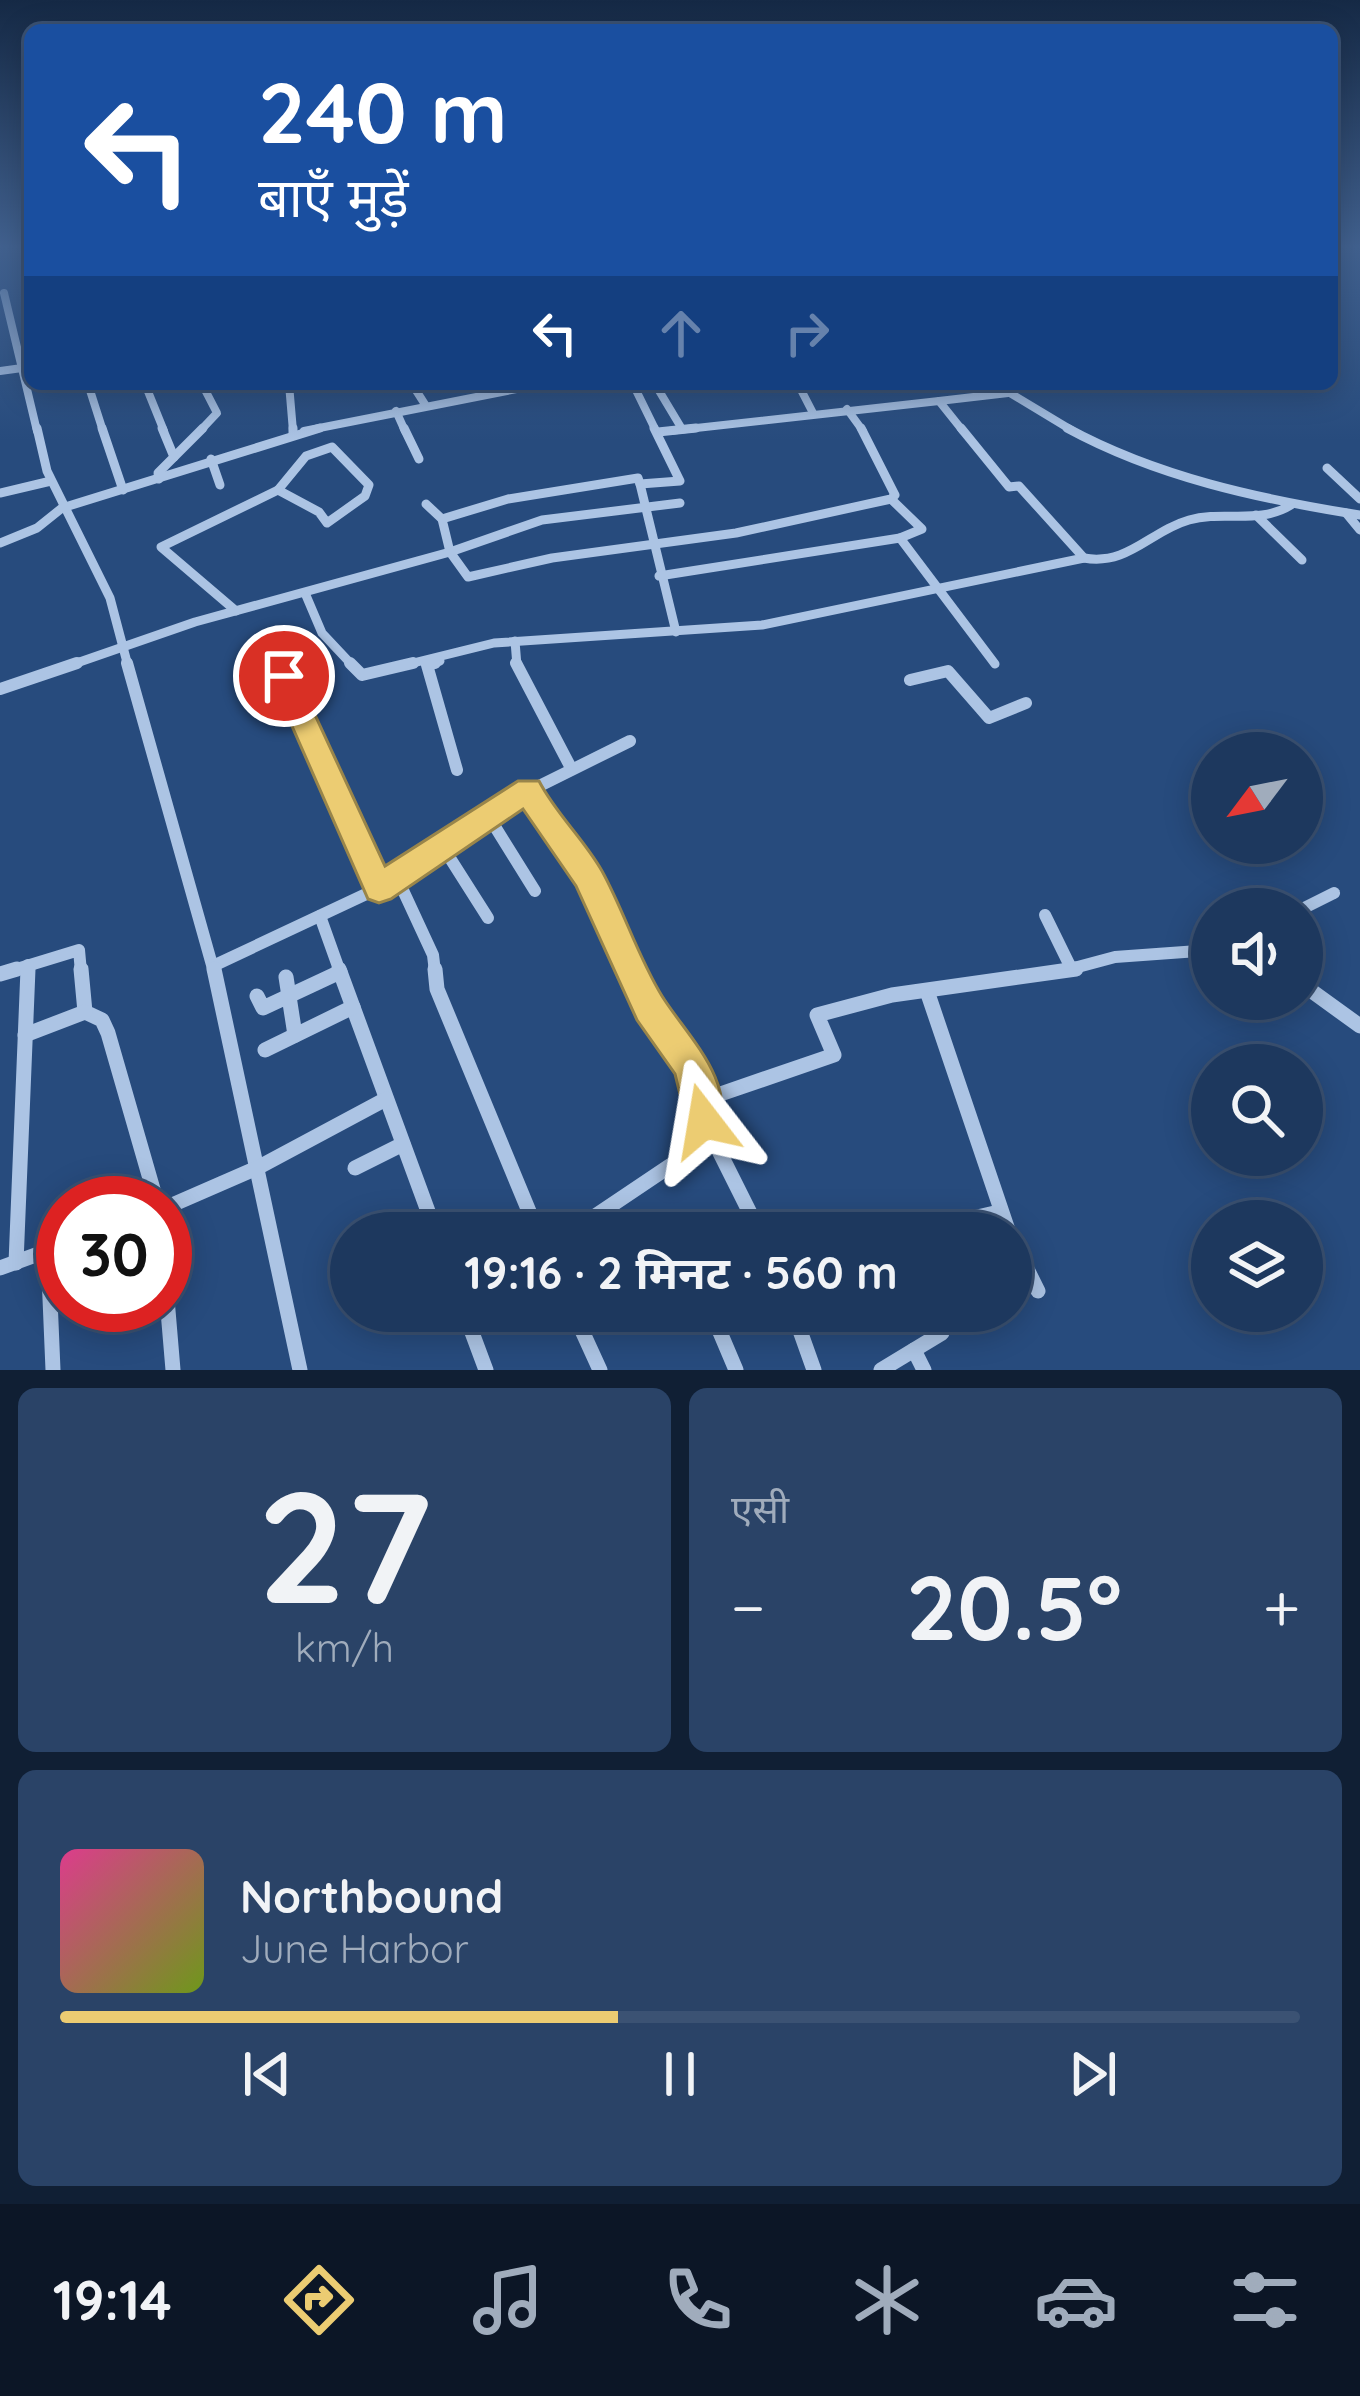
<!DOCTYPE html>
<html lang="hi">
<meta charset="utf-8">
<style>
body{margin:0;font-family:Quicksand,"Noto Sans Devanagari",sans-serif;background:#2a4367;color:#f1f3f6;height:100vh;display:flex;flex-direction:column;font-size:45px;white-space:nowrap}
*{box-sizing:border-box;margin:0}
p{font-size:39px;color:#a0acbc}
.icon{flex:none;width:66px;height:66px;fill:none;stroke:currentColor;stroke-width:2;stroke-linecap:round;stroke-linejoin:round}
.map{position:relative;height:1370px;overflow:hidden}
.panel{display:flex;flex-direction:column;gap:18px;padding:18px;background:#101f34;flex:1}
.panel>*{flex:none}
.hud{position:absolute;left:24px;top:24px;width:1314px;height:366px;border-radius:18px;box-shadow:0 6px 30px #0003,0 0 0 3px #3b5273;background:#1a4fa0;color:#fff;overflow:hidden}
.needle{width:78px;rotate:238deg}
.buttons{position:absolute;left:1191px;top:732px;display:grid;gap:24px}
.buttons a{display:grid;place-items:center;width:132px;height:132px;border-radius:50%;background:#1d385e;box-shadow:0 6px 30px #0003,0 0 0 3px #3b5273;font-size:60px}
.speed{position:absolute;left:36px;top:1176px;display:flex;gap:24px;font-size:60px;font-weight:700;text-align:center}
.speed>*{display:grid;place-content:center;width:156px;height:156px;border-radius:50%;background:#1d385e;box-shadow:0 6px 30px #0003,0 0 0 3px #3b5273;line-height:1}
.speed .limit{border:18px solid #d22;background:#fff;color:#111}
.pin{position:absolute;display:grid;place-items:center;width:102px;height:102px;color:#fff;margin:-51px;border:6px solid #fff;border-radius:50%;box-shadow:0 3px 12px #0007}
.me{position:absolute;width:132px;margin:-66px;rotate:346deg;stroke-linejoin:round;filter:drop-shadow(0 0 9px #0008)}
.turn{display:flex;align-items:center;gap:42px;height:252px;padding:0 36px;font-size:54px}
.turn .icon{width:156px;height:156px;stroke-width:2.5}
.turn b{display:block;font-size:84px;line-height:102px}
.lanes{display:flex;align-items:center;height:114px;padding:0 36px;background:#0003;justify-content:center;gap:60px;direction:ltr}
.lanes .off{opacity:.35}
.big{font-size:90px;font-weight:700;line-height:1.1}
.panel .card{flex:1;display:flex;flex-direction:column;justify-content:center;gap:18px;min-width:0;padding:0 42px;border-radius:18px;background:#2a4367}
.panel .dial{align-items:center;gap:0}
.dial b{font-size:156px;line-height:1}
.song{display:flex;align-items:center;gap:36px}
.cover{width:144px;height:144px;border-radius:18px;background:linear-gradient(135deg,hsl(330 70% 55%),hsl(80 70% 35%))}
.played{height:12px;border-radius:6px;background:linear-gradient(90deg,#eccc72 45%,#3b5273 45%)}
.keys{display:flex;justify-content:space-around;direction:ltr}
.heat{display:flex;justify-content:space-between;align-items:center;font-size:66px;direction:ltr}
.panel .tiles{flex:1;display:grid;gap:18px;grid-template-columns:1fr 1fr}
.card:last-child{grid-column:span 2}
.trip{position:absolute;left:330px;top:1212px;width:702px;height:120px;border-radius:60px;background:#1d385e;box-shadow:0 6px 30px #0003,0 0 0 3px #3b5273;font-weight:700;line-height:120px;text-align:center}
.tabs{display:flex;height:192px;justify-content:space-around;align-items:center;background:#0c1626;color:#a0acbc}
.tabs .icon{width:84px;height:84px}
.tabs .active{color:#eccc72}
.tabs b{font-size:54px;color:#f1f3f6}
.map>svg:first-child{display:block}
.lines{fill:none;stroke-linecap:round;stroke-linejoin:round}
.minor-far3{stroke:#acc4e4;stroke-width:8}
.minor-far2{stroke:#acc4e4;stroke-width:9}
.minor-far1{stroke:#acc4e4;stroke-width:12}
.minor{stroke:#acc4e4;stroke-width:15}
.route{fill:#eccc72;stroke:#99854a;stroke-width:3}
</style>
<div class="map">
<svg width="1360" height="1370" viewBox="0 0 1360 1370">
<rect width="100%" height="100%" fill="#274b7d"/>
<g class="lines">
<g class="minor-far3">
<path d="M 4,293 L 37,431"/>
<path d="M 0,371 L 22,368"/>
<path d="M 88,384 L 103,431"/>
<path d="M 145,384 L 164,431"/>
<path d="M 289,384 L 293,431"/>
<path d="M 412,384 L 426,406"/>
<path d="M 633,384 L 656,431"/>
<path d="M 655,384 L 682,429"/>
<path d="M 798,384 L 813,413"/>
<path d="M 995,384 L 1073,431"/>
<path d="M 847,409 L 863,431"/>
<path d="M 396,411 L 405,431"/>
<path d="M 200,431 L 217,413 L 202,384"/>
<path d="M 304,431 L 542,384"/>
<path d="M 669,431 L 939,401"/>
<path d="M 963,431 L 939,401 L 1008,393"/>
</g>
<g class="minor-far2">
<path d="M 37,428 L 47,471 L 110,598 L 128,666"/>
<path d="M 102,428 L 123,490"/>
<path d="M 293,428 L 293,433"/>
<path d="M 404,428 L 419,459"/>
<path d="M 654,428 L 680,481 L 640,484 L 638,478 L 508,499 L 442,519 L 450,552 L 468,577 L 552,558 L 736,533 L 891,499 L 895,495 L 861,428"/>
<path d="M 1067,428 C 1157,477 1259,499 1360,515"/>
<path d="M 658,432 L 696,428"/>
<path d="M 332,447 L 369,485 L 365,496 L 327,523 L 319,512 L 278,490 L 306,456 Z"/>
<path d="M 174,457 L 203,428"/>
<path d="M 211,459 L 220,485"/>
<path d="M 1327,468 L 1360,499"/>
<path d="M 159,479 L 158,473 L 174,457 L 162,428"/>
<path d="M 640,484 L 676,632"/>
<path d="M 0,493 L 51,481"/>
<path d="M 891,499 L 922,529 L 900,538"/>
<path d="M 426,504 L 442,519"/>
<path d="M 1346,513 L 1360,530"/>
<path d="M 1256,515 L 1302,560"/>
<path d="M 0,543 L 37,528 L 62,508 L 320,428"/>
<path d="M 1084,558 C 1128,566 1150,531 1189,520 C 1223,510 1259,525 1291,505"/>
<path d="M 659,576 L 900,538 L 995,664"/>
<path d="M 305,593 L 322,633 L 353,666"/>
<path d="M 236,611 L 161,547 L 278,490"/>
<path d="M 515,641 L 517,666"/>
<path d="M 68,666 L 195,622 L 450,552 L 542,520 L 680,503"/>
<path d="M 401,666 L 494,643 L 762,625 L 1084,558 L 1019,486 L 1009,487 L 961,428"/>
<path d="M 427,666 L 440,661"/>
</g>
<g class="minor-far1">
<path d="M 127,663 L 214,972"/>
<path d="M 350,663 L 362,675 L 413,663"/>
<path d="M 435,663 L 427,665 L 457,770"/>
<path d="M 516,663 L 570,766"/>
<path d="M 284,676 L 379,888"/>
<path d="M 910,680 L 948,671 L 989,718 L 1026,703"/>
<path d="M 0,689 L 77,663"/>
<path d="M 529,789 L 591,882 L 631,972"/>
<path d="M 489,817 L 535,891"/>
<path d="M 441,844 L 488,918"/>
<path d="M 395,873 L 433,955 L 435,972"/>
<path d="M 1302,909 L 1334,893"/>
<path d="M 1045,915 L 1072,970"/>
<path d="M 320,916 L 340,972"/>
<path d="M 213,966 L 379,888 L 509,801 L 630,741"/>
<path d="M 7,972 L 79,950 L 81,972"/>
<path d="M 28,972 L 28,965"/>
<path d="M 1059,972 L 1115,957 L 1212,950"/>
</g>
<g class="minor">
<path d="M 81,969 L 85,1012 L 102,1020 L 108,1033 L 157,1203"/>
<path d="M 214,969 L 300,1370"/>
<path d="M 339,969 L 436,1233"/>
<path d="M 435,969 L 437,989 L 538,1233"/>
<path d="M 0,974 L 17,969"/>
<path d="M 286,977 L 295,1035"/>
<path d="M 1302,984 L 1360,1026"/>
<path d="M 927,991 L 1009,1233"/>
<path d="M 257,996 L 263,1008 L 340,972"/>
<path d="M 25,1035 L 85,1012"/>
<path d="M 265,1050 L 353,1007"/>
<path d="M 703,1100 L 834,1055 L 817,1015 L 892,995 L 1076,969"/>
<path d="M 705,1123 L 760,1233"/>
<path d="M 355,1168 L 403,1144"/>
<path d="M 165,1208 L 259,1167 L 386,1099"/>
<path d="M 570,1233 L 704,1143 L 695,1084 L 630,969"/>
<path d="M 908,1233 L 999,1212"/>
<path d="M 1011,1237 L 1038,1291"/>
<path d="M 48,1251 L 53,1370"/>
<path d="M 16,1263 L 28,969"/>
<path d="M 0,1268 L 63,1245"/>
<path d="M 165,1275 L 173,1370"/>
<path d="M 464,1311 L 486,1370"/>
<path d="M 573,1311 L 600,1370"/>
<path d="M 711,1311 L 736,1370"/>
<path d="M 793,1311 L 814,1370"/>
<path d="M 914,1350 L 924,1370"/>
<path d="M 881,1370 L 942,1333"/>
</g>
</g>
<linearGradient id="sky" x2="0" y2="1"><stop stop-color="#152945"/><stop offset="0.56" stop-color="#41618f"/><stop offset="1" stop-color="#41618f" stop-opacity="0"/></linearGradient>
<rect width="1360" height="441" fill="url(#sky)"/>
<path class="route" d="M 284,666 L 297,676 L 385,866 L 518,781 L 539,781 C 556,814 584,839 602,871 C 624,911 638,957 662,996 C 687,1036 739,1083 717,1135 L 704,1140 L 690,1135 L 675,1074 L 637,1020 L 576,886 L 523,809 L 391,899 L 379,903 L 368,899 L 270,676 Z"/>
</svg>
<div class="buttons">
<a><svg class="needle" viewBox="-14 -14 28 28"><path d="M0-13l5 13h-10z" fill="#e53935"/><path d="M0 13l5-13h-10z" fill="#a0acbc"/></svg></a>
<a><svg class="icon" aria-label="sound" viewBox="0 0 24 24"><path d="M4 9h4l5-4v14l-5-4H4zM17 9q2 3 0 6"/></svg></a>
<a><svg class="icon" aria-label="search" viewBox="0 0 24 24"><circle cx="10" cy="10" r="6"/><path d="M15 15l6 6"/></svg></a>
<a><svg class="icon" aria-label="layers" viewBox="0 0 24 24"><path d="M12 4l9 5-9 5-9-5zM3 14l9 5 9-5"/></svg></a>
</div>
<div class="speed"><div class="limit">30</div></div>
<div class="pin" style="left:284px;top:676px;background:#d93025"><svg class="icon" aria-label="arrive" viewBox="0 0 24 24"><path d="M6 21V4h12l-3 4 3 4H6"/></svg></div>
<svg class="me" style="left:704px;top:1121px" viewBox="-20 -20 40 40"><path d="M0-17L14 15 0 8-14 15z" fill="#eccc72" stroke="#fff" stroke-width="4"/></svg>
<div class="trip">19:16 · 2 मिनट · 560 m</div>
<div class="hud">
<div class="turn"><svg class="icon" aria-label="left" viewBox="0 0 24 24"><path d="M17 20v-9H6M10 6l-5 5 5 5"/></svg><div><b>240 m</b>बाएँ मुड़ें</div></div>
<div class="lanes"><svg class="icon" aria-label="left" viewBox="0 0 24 24"><path d="M17 20v-9H6M10 6l-5 5 5 5"/></svg><svg class="icon off" aria-label="ahead" viewBox="0 0 24 24"><path d="M12 20V5M6 11l6-6 6 6"/></svg><svg class="icon off" aria-label="right" viewBox="0 0 24 24"><path d="M7 20v-9h11M14 6l5 5-5 5"/></svg></div>
</div>
</div>
<section class="panel">
<div class="tiles">
<div class="card dial"><b>27</b><p>km/h</p></div>
<div class="card"><p>एसी</p>
<div class="heat"><a>−</a><b class="big">20.5°</b><a>+</a></div>
</div>
<div class="card">
<div class="song"><i class="cover"></i><div><b>Northbound</b><p>June Harbor</p></div></div>
<div class="played"></div>
<div class="keys"><svg class="icon" aria-label="previous" viewBox="0 0 24 24"><path d="M18 5L8 12l10 7zM5 5v14"/></svg><svg class="icon" aria-label="pause" viewBox="0 0 24 24"><path d="M8 5v14M16 5v14"/></svg><svg class="icon" aria-label="next" viewBox="0 0 24 24"><path d="M6 5l10 7-10 7zM19 5v14"/></svg></div>
</div>
</div>
</section>
<nav class="tabs">
<b>19:14</b>
<svg class="icon active" aria-label="directions" viewBox="0 0 24 24"><path d="M12 3l9 9-9 9-9-9zM9 14v-3h6M13 9l2 2-2 2"/></svg>
<svg class="icon" aria-label="music" viewBox="0 0 24 24"><path d="M9 18V5l10-2v13"/><circle cx="6" cy="18" r="3"/><circle cx="16" cy="16" r="3"/></svg>
<svg class="icon" aria-label="phone" viewBox="0 0 24 24"><path d="M5 4h4l2 5-3 2q2 4 5 5l2-3 5 2v4C11 20 4 13 5 4z"/></svg>
<svg class="icon" aria-label="climate" viewBox="0 0 24 24"><path d="M12 3v18M4 7l16 10M4 17L20 7"/></svg>
<svg class="icon" aria-label="car" viewBox="0 0 24 24"><path d="M5 17H2v-5l4-1 3-4h7l3 4 3 1v5h-3M9 17h6M6 11h13"/><circle cx="7" cy="17" r="2"/><circle cx="17" cy="17" r="2"/></svg>
<svg class="icon" aria-label="filters" viewBox="0 0 24 24"><path d="M4 7h16M4 17h16"/><circle cx="9" cy="7" r="2"/><circle cx="15" cy="17" r="2"/></svg>
</nav>
